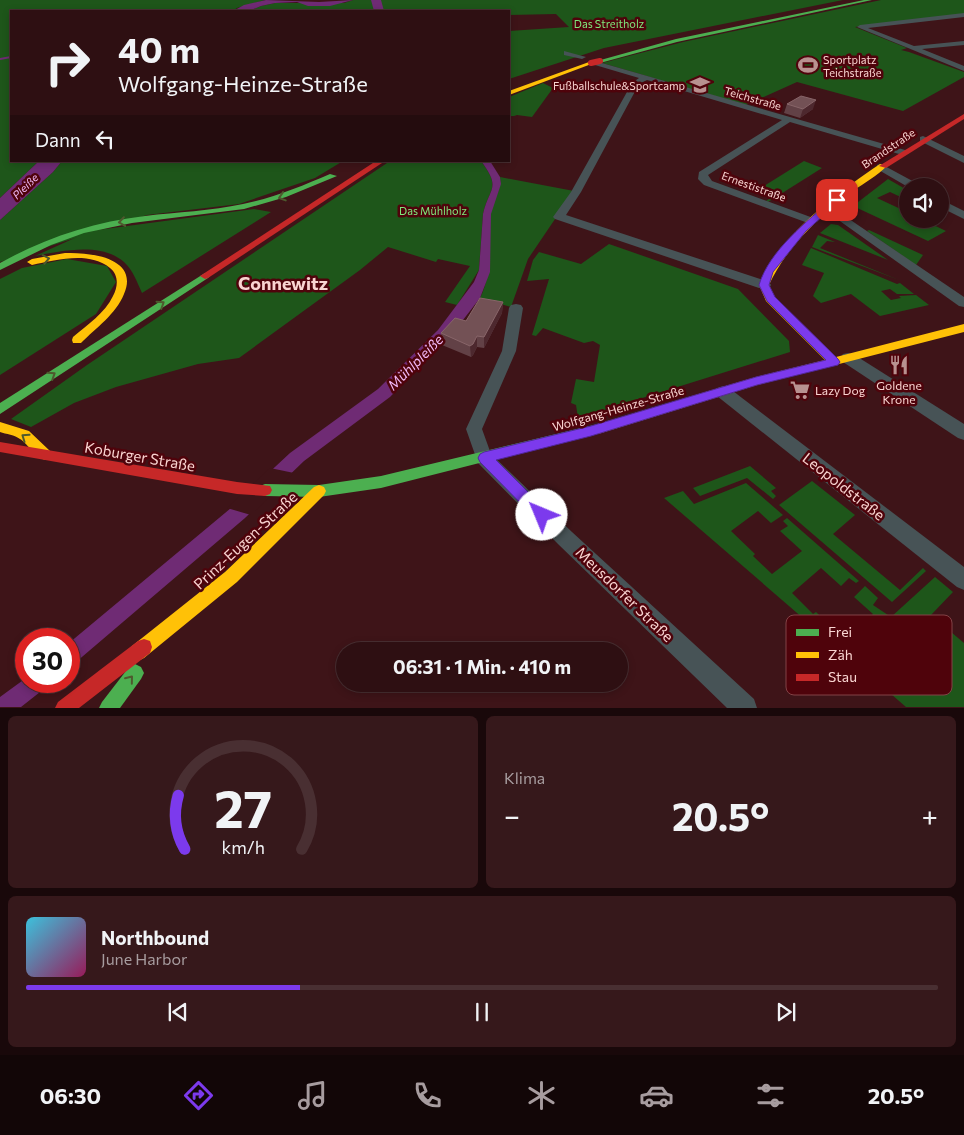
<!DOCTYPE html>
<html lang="de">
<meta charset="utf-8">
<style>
body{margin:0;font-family:Commissioner,sans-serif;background:#36181b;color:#f1f3f6;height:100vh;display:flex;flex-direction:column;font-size:19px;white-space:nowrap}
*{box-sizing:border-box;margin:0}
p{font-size:16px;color:#a79c9f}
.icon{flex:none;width:28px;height:28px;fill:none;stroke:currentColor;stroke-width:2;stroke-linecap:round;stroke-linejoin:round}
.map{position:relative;height:708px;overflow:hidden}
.side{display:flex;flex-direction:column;gap:8px;padding:8px;background:#19080a;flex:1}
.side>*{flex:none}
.banner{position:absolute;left:10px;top:10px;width:500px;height:152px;border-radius:0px;box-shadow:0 2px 8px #0003,0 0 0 1px #492f32;background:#2e0f12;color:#f1f3f6;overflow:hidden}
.controls{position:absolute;left:899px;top:178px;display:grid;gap:10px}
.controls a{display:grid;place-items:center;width:50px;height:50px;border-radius:50%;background:#2e0f12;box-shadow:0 2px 8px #0003,0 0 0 1px #492f32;font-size:25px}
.speed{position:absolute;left:15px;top:628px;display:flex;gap:10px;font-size:25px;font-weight:700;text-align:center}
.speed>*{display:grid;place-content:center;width:65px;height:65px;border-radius:50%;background:#2e0f12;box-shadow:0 2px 8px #0003,0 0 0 1px #492f32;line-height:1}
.speed .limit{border:8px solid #d22;background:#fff;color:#111}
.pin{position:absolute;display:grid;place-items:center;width:42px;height:42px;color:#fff;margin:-21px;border-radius:10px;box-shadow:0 2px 8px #0006}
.me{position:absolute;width:55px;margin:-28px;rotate:315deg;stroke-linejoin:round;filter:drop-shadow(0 0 4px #0008)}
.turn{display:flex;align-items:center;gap:18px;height:105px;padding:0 25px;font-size:22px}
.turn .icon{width:65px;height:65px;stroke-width:2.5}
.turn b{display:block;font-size:35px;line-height:42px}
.then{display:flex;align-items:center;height:48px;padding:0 25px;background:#0003;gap:10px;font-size:19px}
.big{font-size:38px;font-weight:700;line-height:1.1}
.side .tile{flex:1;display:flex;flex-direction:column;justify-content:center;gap:8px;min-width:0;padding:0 18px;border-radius:8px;background:#36181b}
.side .dial{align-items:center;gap:0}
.dial svg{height:130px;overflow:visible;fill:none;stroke:#492f32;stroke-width:7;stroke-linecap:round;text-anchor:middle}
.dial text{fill:#f1f3f6;stroke:none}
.song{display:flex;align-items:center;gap:15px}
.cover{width:60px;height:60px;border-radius:8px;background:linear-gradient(135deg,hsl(190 70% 55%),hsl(330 70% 35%))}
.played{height:5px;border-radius:2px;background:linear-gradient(90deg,#7c3aed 30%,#492f32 30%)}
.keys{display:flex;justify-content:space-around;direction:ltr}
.heat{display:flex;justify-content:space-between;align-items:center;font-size:28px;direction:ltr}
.side .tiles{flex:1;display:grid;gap:8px;grid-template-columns:1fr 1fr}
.tile:last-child{grid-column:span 2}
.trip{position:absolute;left:336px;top:642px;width:292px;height:50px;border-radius:25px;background:#2e0f12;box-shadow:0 2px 8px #0003,0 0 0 1px #492f32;font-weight:700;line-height:50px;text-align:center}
.dock{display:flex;height:80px;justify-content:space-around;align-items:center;background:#120607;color:#a79c9f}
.dock .icon{width:35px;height:35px}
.dock .selected{color:#7c3aed}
.dock b{font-size:22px;color:#f1f3f6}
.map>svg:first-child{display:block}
.green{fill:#1e561a}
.water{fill:#6f2b74}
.pier{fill:#3e1418}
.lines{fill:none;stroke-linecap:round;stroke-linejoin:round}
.stream{stroke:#6f2b74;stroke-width:2}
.river{fill:#6f2b74;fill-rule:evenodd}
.street{fill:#475356;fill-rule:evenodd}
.fast{fill:#4caf50;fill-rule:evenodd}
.slow{fill:#ffc107;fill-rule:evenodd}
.jam{fill:#c62828;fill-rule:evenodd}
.jam-bridge{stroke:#c62828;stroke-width:6}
.wall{fill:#624146}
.shaded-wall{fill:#4d282e}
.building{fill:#735155;stroke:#886569}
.oneway{stroke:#4e592e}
.route{fill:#7c3aed;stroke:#51269a}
.labels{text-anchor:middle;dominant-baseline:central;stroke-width:5;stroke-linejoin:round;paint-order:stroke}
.far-park-label{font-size:11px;fill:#7fe87c;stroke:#4f030b}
.far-poi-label{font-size:11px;fill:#f9d4d1;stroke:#4f030b;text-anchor:start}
.far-street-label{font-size:11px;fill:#f9d4d1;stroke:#4f030b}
.far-water-label{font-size:11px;font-style:italic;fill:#f1b8f7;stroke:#4f030b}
.poi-label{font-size:12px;fill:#f9d4d1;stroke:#4f030b}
.street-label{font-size:12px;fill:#f9d4d1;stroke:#4f030b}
.water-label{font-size:14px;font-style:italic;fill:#f1b8f7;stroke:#4f030b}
.near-street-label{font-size:15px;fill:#f9d4d1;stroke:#4f030b}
.district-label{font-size:18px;font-weight:bold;fill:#f9d4d1;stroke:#4f030b}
.key{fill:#4f030b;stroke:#824246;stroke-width:1}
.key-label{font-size:14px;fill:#f9d4d1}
</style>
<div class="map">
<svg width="964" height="708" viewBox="0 0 964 708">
<rect width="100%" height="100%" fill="#3e1418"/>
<g class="green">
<path d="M 0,0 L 265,0 L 237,8 L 233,11 L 11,11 L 11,161 L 39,161 L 0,198 Z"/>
<path d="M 353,0 L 843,0 L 604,48 L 509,79 L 509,31 L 569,27 L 556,14 L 509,15 L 509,11 L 249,11 L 261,6 L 275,3 L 344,3 Z"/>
<path d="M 881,0 L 964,0 L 964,14 L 855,27 L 907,48 L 901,50 L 909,52 L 964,72 L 964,77 L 903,111 L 797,82 L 746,105 L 602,63 L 683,42 Z"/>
<path d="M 543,83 L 553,88 L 532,117 L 517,115 L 514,116 L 509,116 L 509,97 Z"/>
<path d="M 62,161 L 343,161 L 315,178 L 239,204 L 147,215 L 0,262 L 0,220 L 53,172 Z"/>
<path d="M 390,161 L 481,161 C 502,189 489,187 483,214 L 479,270 L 457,305 L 445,302 L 470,266 L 438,259 L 436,262 L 388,247 L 360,270 L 239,358 L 198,364 L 116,387 L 74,403 L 31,427 L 11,419 L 87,365 Z"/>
<path d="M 804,161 L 822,168 L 768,202 L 766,201 L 779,192 L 764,186 Z"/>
<path d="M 500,177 L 574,191 L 528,259 L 511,307 L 480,298 C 495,267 487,242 491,210 C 493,198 502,191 500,177 Z"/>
<path d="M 888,179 L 907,190 L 907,200 L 890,192 L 877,198 L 907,212 L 908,219 L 921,219 L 946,231 L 928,241 L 853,206 Z"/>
<path d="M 254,209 L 271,212 L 142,293 C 137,282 133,270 124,262 C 101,242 62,251 35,256 L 90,231 Z"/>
<path d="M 831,224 L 838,225 L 888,260 L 820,233 Z"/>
<path d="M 869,230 L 923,255 L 916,265 L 867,231 Z"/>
<path d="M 818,235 L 835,242 L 827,241 L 820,248 L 899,280 L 812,247 Z"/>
<path d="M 609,244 L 738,289 L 789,341 L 790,352 L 578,418 L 576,405 L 571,403 L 576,379 L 594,382 L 600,345 L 593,341 L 584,343 L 543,328 L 536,336 L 532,335 L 549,279 L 527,281 L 533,260 L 539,252 L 581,264 Z"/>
<path d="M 811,248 L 897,284 L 900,283 L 914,294 L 897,294 L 890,289 L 881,291 L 891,300 L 901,298 L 899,296 L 916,295 L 929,305 L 880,316 L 851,294 L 821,303 L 813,296 L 824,273 L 802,265 Z"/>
<path d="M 67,259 L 107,266 L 116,282 L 96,314 L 0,375 L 0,279 L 22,268 Z"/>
<path d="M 750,466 L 776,488 L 771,491 L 776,496 L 773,499 L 747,478 L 700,496 L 693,488 Z"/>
<path d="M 812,481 L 855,515 L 833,534 L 900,590 L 923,568 L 926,571 L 892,602 L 779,505 Z"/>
<path d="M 746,483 L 783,515 L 771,523 L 758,511 L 731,531 L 755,554 L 753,556 L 772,574 L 802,551 L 780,531 L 788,526 L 783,521 L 787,518 L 859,581 L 856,583 L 849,578 L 841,586 L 821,568 L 792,593 L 813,614 L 816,612 L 845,640 L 873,614 L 854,597 L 865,586 L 878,598 L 873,605 L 891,617 L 935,577 L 953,592 L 931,615 L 964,643 L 964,707 L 906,707 L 664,498 L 683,491 L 694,504 Z"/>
</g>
<g class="water">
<path d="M 266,0 L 319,2 L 353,0 L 330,6 L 308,6 L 297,2 L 275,3 L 261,6 L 249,11 L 233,11 L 244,5 Z"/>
<path d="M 39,161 L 62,161 L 53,172 L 0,220 L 0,198 Z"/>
<path d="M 481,161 L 490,161 L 500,177 L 501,184 L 491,214 L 490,272 L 480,298 L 456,329 L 390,397 L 304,461 L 245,518 L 69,668 L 69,643 L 231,508 L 290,453 L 378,389 L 438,330 L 474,282 L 479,270 L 483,214 C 489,187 502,189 481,161 Z"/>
<path d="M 26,678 L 26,681 L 54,681 L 21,707 L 0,707 L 0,697 Z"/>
</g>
<path class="pier" d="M 270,468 L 294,473 L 251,515 L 227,508 Z"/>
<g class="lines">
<path class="stream" d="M 0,59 L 11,57"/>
<path class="river" d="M 371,0 L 381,0 L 384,11 L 374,11 Z"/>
<g class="street">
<path d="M 964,13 L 964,17 L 868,28 L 914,46 L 964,41 L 964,45 L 922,49 L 964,66 L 964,71 L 857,27 L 860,25 Z"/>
<path d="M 564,51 L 586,57 L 582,59 L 564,55 Z"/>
<path d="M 595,61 L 905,150 L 907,152 L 905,154 L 899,154 L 790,122 L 708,175 L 712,181 L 816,219 L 818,221 L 812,224 L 808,223 L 704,185 L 698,179 L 699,172 L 782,120 L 647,80 L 639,84 L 581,192 L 566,215 L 769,282 L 771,285 L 769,288 L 759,288 L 555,219 L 553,217 L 571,192 L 632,83 L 639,78 L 595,65 Z"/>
<path d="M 923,136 L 964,156 L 964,163 L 920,141 L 920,137 Z"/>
<path d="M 881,164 L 918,184 L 919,186 L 908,187 L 877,169 L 877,165 Z"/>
<path d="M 940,199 L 964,211 L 964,219 L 940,207 Z"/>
<path d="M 827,204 L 964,297 L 964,307 L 959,306 L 823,209 L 821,207 Z"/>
<path d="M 516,304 L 521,305 L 523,308 L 516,351 L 482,429 L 491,454 L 572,532 L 754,699 L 757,708 L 727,708 L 558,544 L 478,463 L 466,429 L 502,351 L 509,308 L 511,305 Z"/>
<path d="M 848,353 L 853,354 L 964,424 L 964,440 L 958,438 L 843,362 L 840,358 L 843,354 Z"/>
<path d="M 723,386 L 729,388 L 964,567 L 964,590 L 957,587 L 717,396 L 715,392 L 717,388 Z"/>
</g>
<g class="fast">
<path d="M 864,0 L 872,0 L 677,42 L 600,63 L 597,61 L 676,39 Z"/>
<path d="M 330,174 L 337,176 L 286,197 L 244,209 L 132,223 L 84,233 L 51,245 L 0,270 L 0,263 C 45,238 93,222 145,216 C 177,212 211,211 243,204 C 273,198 302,186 330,174 Z"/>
<path d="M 205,273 L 208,274 L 210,276 L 208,278 L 0,414 L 0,403 Z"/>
<path d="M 598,424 L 602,426 L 604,429 L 602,432 L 381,488 L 319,497 L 265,496 L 260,494 L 258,490 L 260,486 L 265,484 L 319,485 L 381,476 Z"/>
<path d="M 135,664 L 141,667 L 144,673 L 141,679 L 120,708 L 99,708 L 102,702 L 129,667 Z"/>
</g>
<g class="slow">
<path d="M 589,62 L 594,63 L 509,95 L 509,91 Z"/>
<path d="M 880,164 L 887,166 C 877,176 864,183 853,191 C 819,217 787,246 769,285 L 774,298 L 836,357 L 964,324 L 964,332 L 757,385 L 598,434 L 594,432 L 592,429 L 594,426 L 598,424 L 756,377 L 825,360 L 766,301 L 759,285 C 784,232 833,196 880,164 Z"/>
<path d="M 65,253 C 88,252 140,257 124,294 C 116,314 96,328 81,343 L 73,343 L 72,340 L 73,337 C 87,325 105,313 113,296 C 118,287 119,275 110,268 C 89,251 56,260 32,265 L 27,262 L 32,259 Z"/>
<path d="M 0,422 L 29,431 L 50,451 L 52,455 L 50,459 C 37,463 30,445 20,439 C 15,435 6,434 0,432 Z"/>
<path d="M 319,485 L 324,487 L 326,491 L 324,495 L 237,582 L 144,658 L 138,661 L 132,658 L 129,652 L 132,646 L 225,572 L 314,487 Z"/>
</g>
<g class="jam">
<path d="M 964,114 L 964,119 L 886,168 L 879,166 Z"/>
<path d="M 376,161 L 385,161 L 208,278 L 205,279 L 200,276 Z"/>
<path d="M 0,442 L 237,482 L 270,486 L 272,490 L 270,494 L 265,496 L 237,494 L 0,452 Z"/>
<path d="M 144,639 L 150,641 L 152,647 L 150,653 L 79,708 L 55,708 L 58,702 L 138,641 Z"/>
</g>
<path class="jam-bridge" d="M 591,63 L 600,61"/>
</g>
<g class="wall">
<path d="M 787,104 L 813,109 L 800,118 L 784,113 Z"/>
<path d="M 503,302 L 502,313 L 484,348 L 477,347 L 473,355 L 471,357 L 442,345 L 441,333 Z"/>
</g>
<g class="shaded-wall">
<path d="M 816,100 L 813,109 L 800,118 L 803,109 Z"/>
<path d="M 503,302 L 502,313 L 484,348 L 484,337 Z"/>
<path d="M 477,336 L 477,347 L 473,355 L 471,357 L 470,346 Z"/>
</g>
<g class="building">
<path d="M 801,96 L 816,100 L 803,109 L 787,104 Z"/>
<path d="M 480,298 L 503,302 L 484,337 L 477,336 L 473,344 L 470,346 L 441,333 L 455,318 L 466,321 Z"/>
</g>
<defs><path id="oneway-chevron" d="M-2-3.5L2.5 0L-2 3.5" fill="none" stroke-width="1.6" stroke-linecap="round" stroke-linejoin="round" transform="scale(1.25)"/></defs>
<g class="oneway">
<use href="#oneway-chevron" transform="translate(282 197) rotate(162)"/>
<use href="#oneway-chevron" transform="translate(122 222) rotate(172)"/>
<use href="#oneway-chevron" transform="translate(46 259) rotate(-11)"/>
<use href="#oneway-chevron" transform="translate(161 304) rotate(-33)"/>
<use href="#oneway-chevron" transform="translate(52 375) rotate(-33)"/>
<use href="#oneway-chevron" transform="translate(25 437) rotate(-145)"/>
<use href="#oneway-chevron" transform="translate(130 679) rotate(-51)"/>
</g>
<path class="route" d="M 834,198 L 841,200 L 806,231 L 773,272 L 769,285 L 775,297 L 838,359 L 840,362 L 838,365 L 757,385 L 591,436 L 496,460 L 547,511 L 549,515 L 547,520 L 542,521 L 537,520 L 480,462 L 478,458 L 480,454 L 484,452 L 591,426 L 756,377 L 826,360 L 767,301 L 759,285 C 769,251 807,221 834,198 Z"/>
<defs>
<symbol id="stadium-bare" viewBox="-9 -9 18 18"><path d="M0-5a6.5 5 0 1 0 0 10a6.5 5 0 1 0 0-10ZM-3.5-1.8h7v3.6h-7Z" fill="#b89190" stroke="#4f030b" stroke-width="2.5" paint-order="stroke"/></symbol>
<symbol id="school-bare" viewBox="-9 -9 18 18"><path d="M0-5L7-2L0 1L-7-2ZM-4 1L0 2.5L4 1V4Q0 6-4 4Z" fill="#b89190" stroke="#4f030b" stroke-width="2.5" paint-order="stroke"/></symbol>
<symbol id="restaurant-bare" viewBox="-9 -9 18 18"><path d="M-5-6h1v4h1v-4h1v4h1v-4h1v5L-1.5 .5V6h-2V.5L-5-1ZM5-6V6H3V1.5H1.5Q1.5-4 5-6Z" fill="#b89190" stroke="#4f030b" stroke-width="2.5" paint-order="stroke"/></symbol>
<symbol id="supermarket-bare" viewBox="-9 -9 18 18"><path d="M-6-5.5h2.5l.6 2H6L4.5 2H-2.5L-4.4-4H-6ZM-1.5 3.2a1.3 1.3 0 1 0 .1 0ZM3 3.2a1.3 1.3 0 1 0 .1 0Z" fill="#b89190" stroke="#4f030b" stroke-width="2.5" paint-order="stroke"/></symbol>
</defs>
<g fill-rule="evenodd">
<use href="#stadium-bare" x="794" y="51" width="28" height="28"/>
<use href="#school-bare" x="686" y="71" width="28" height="28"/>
<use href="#restaurant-bare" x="885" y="351" width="28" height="28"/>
<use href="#supermarket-bare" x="786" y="376" width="28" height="28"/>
</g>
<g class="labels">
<g class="far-park-label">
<text x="609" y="23">Das Streitholz</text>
<text x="433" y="210">Das Mühlholz</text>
</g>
<g class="far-poi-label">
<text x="823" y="59">Sportplatz<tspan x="823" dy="13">Teichstraße</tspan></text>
<text x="685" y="85" text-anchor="end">Fußballschule&amp;Sportcamp</text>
</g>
<g class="far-street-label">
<text transform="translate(753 98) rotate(16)">Teichstraße</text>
<text transform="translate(888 148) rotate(-34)">Brandstraße</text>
<text transform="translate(754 186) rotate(20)">Ernestistraße</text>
</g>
<g class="far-water-label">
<text transform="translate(25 186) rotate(-44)">Pleiße</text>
</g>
<g class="poi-label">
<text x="899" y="385">Goldene<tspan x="899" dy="14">Krone</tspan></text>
<text x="815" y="390" text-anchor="start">Lazy Dog</text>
</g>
<g class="street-label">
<text transform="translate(618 408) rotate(-16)">Wolfgang-Heinze-Straße</text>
</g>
<g class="water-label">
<text transform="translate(415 362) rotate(-45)">Mühlpleiße</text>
</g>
<g class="near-street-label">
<text transform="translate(140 456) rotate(10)">Koburger Straße</text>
<text transform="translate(844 486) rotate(38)">Leopoldstraße</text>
<text transform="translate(245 540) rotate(-43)">Prinz-Eugen-Straße</text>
<text transform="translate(625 594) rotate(44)">Meusdorfer Straße</text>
</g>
<g class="district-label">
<text x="283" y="283">Connewitz</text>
</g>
</g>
<rect x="786" y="615" width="166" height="80" rx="8" class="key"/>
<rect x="796" y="629" width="23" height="7" fill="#4caf50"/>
<rect x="796" y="652" width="23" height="6" fill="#ffc107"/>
<rect x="796" y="674" width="23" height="7" fill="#c62828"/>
<g class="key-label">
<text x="828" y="637">Frei</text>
<text x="828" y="660">Zäh</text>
<text x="828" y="682">Stau</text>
</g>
</svg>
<div class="controls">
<a><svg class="icon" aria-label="sound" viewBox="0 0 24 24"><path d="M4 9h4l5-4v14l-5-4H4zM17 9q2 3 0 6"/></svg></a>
</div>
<div class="speed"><div class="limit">30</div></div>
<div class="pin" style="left:837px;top:200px;background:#d93025"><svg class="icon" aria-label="arrive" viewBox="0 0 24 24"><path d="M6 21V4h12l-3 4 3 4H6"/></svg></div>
<svg class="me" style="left:542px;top:515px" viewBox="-20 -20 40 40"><circle r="19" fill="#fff"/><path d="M0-13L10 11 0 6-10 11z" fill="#7c3aed"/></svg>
<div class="trip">06:31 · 1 Min. · 410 m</div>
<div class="banner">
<div class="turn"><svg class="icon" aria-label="right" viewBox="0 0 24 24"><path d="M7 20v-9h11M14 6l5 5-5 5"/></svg><div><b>40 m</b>Wolfgang-Heinze-Straße</div></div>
<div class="then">Dann<svg class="icon" aria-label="left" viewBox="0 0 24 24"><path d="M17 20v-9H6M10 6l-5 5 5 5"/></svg></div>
</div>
</div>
<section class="side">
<div class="tiles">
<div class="tile dial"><svg viewBox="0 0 100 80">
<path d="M14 69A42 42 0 1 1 86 69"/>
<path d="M14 69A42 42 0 0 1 10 36" stroke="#7c3aed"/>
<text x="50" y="56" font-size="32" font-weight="700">27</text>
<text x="50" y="72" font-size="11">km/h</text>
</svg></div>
<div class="tile"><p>Klima</p>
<div class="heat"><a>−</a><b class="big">20.5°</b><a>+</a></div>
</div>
<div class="tile">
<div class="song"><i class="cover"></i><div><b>Northbound</b><p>June Harbor</p></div></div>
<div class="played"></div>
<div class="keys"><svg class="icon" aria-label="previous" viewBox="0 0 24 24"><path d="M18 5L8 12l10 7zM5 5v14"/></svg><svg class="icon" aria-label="pause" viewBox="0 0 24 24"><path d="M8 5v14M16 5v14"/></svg><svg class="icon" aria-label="next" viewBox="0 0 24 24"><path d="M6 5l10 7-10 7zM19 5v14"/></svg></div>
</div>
</div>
</section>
<nav class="dock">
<b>06:30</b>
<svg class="icon selected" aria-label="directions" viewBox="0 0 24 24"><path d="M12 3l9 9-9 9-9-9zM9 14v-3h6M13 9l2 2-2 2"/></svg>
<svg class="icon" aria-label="music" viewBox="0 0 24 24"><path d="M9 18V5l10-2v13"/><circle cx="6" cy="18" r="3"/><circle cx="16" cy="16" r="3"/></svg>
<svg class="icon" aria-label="phone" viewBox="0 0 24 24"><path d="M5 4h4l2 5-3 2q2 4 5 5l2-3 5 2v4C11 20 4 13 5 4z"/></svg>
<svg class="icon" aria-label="climate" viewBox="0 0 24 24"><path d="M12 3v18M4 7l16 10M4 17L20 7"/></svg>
<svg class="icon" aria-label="car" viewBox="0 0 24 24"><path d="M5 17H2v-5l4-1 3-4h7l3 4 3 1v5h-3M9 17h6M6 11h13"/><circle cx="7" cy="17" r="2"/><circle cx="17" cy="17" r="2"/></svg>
<svg class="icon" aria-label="filters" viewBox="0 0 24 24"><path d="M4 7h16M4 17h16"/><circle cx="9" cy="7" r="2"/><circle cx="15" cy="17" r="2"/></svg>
<b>20.5°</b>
</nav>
